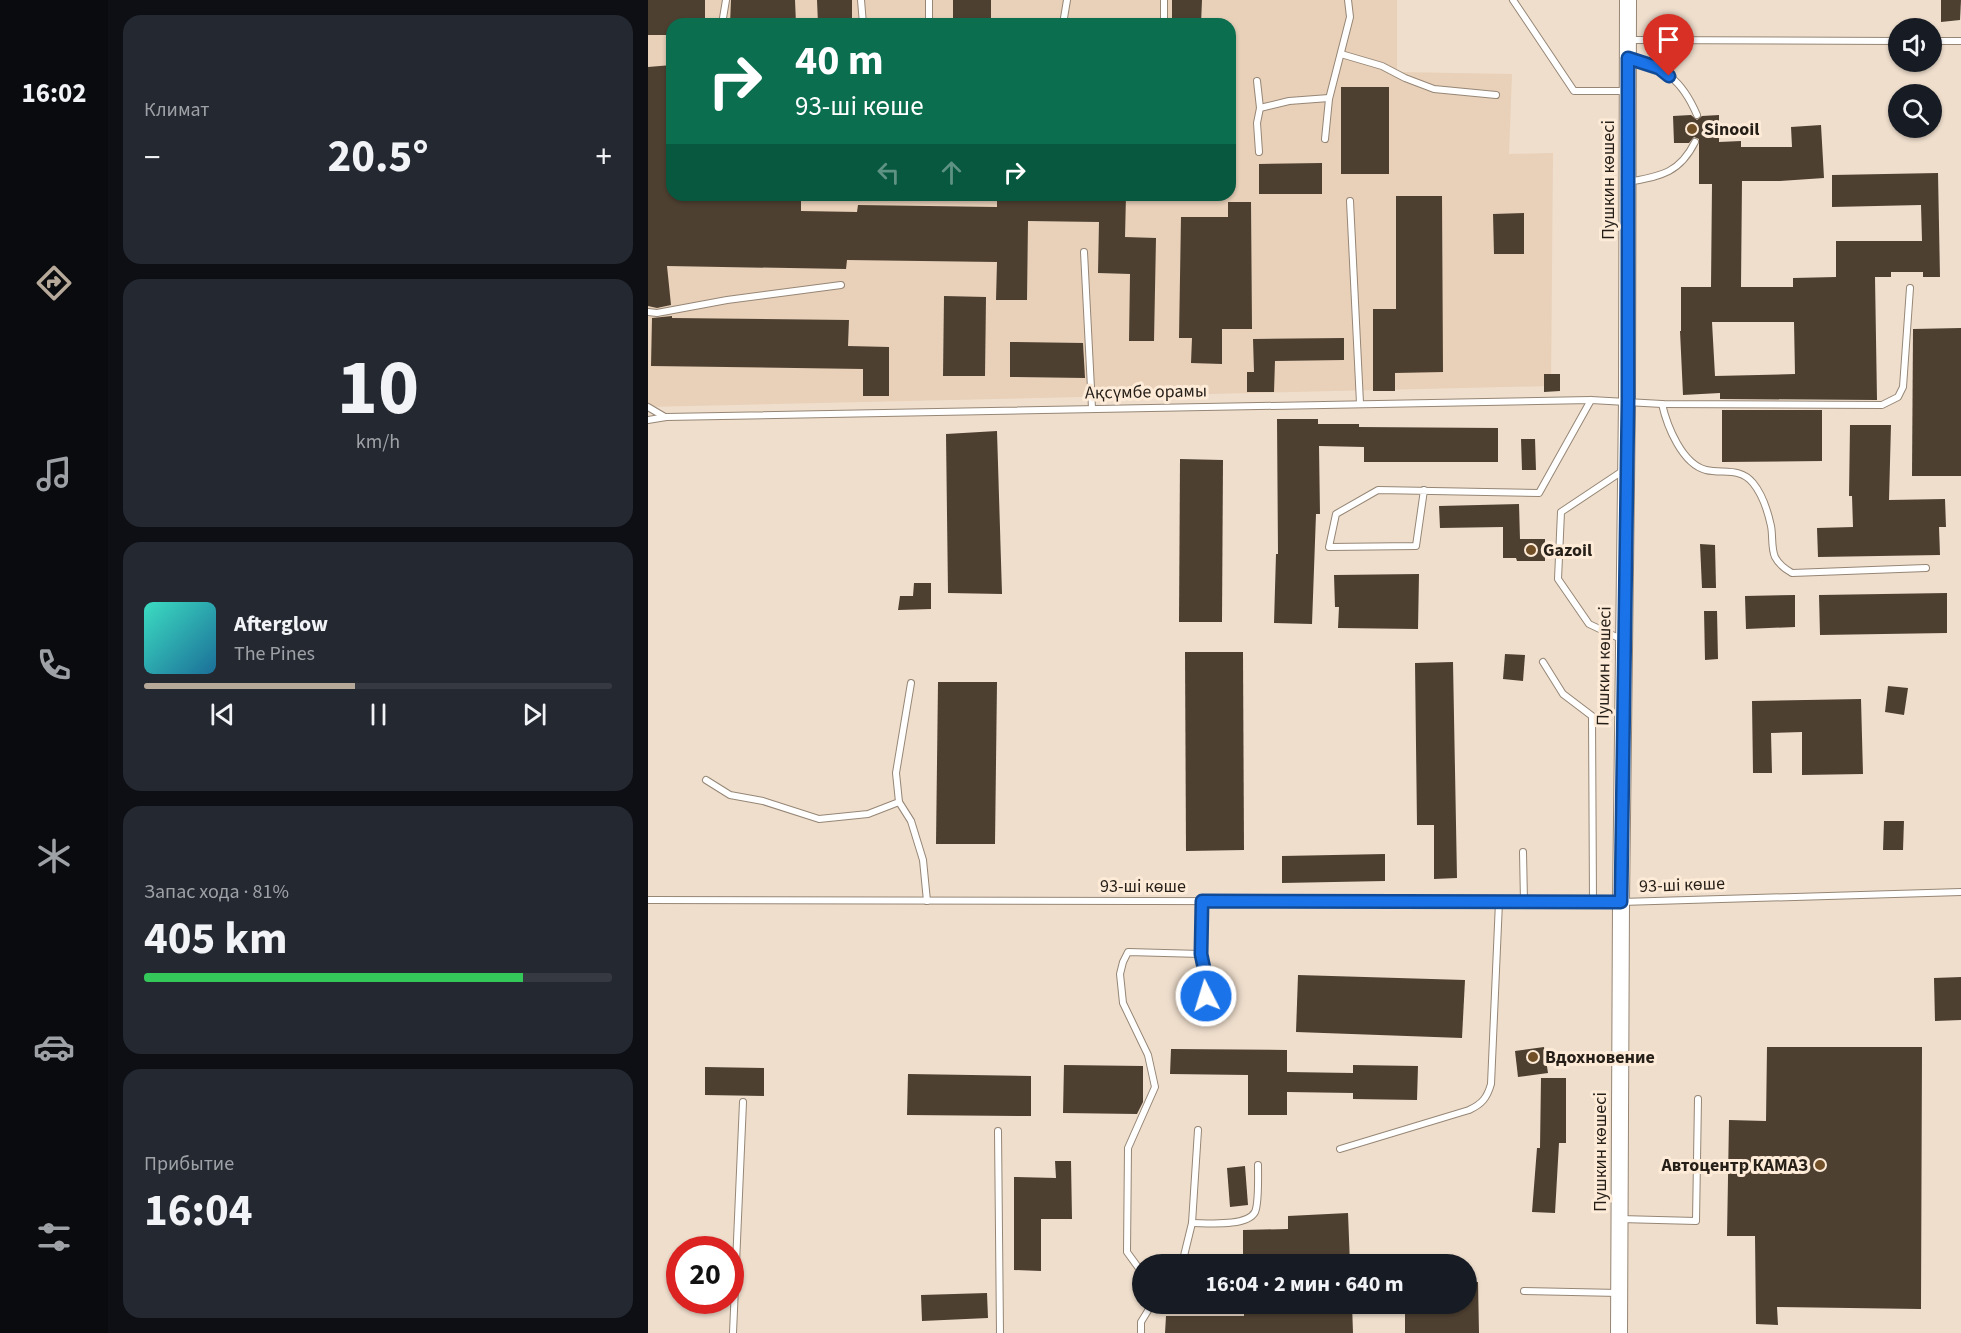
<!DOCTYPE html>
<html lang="ru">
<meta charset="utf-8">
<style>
body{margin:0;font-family:"Source Sans 3",sans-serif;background:#242831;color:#f1f3f6;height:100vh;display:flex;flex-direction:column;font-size:22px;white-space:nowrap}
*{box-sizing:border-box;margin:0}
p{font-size:20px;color:#9ea1a6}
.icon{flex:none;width:33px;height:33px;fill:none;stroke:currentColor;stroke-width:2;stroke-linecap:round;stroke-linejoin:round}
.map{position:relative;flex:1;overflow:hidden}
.sheet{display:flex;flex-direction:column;gap:15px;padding:15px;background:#0d0f14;width:540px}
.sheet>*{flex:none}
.top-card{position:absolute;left:18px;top:18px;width:570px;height:183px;border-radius:18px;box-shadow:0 2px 4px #0004;background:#0b6e4f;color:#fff;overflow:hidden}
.tools{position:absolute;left:1240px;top:18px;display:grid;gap:12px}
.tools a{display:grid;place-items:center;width:54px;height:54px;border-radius:50%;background:#171b24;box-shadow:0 2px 4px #0004;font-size:30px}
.speed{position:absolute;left:18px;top:1236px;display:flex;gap:12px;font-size:30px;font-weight:700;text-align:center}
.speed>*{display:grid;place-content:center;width:78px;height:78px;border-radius:50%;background:#171b24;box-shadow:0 2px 4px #0004;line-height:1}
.speed .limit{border:9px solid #d22;background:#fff;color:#111}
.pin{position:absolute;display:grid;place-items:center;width:51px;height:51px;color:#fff;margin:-62px -26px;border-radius:50% 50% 50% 0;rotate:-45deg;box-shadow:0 0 6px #0007}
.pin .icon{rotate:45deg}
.me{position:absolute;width:66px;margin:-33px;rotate:355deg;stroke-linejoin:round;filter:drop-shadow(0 0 4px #0008)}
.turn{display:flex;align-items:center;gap:21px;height:126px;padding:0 30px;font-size:27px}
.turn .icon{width:78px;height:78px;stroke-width:2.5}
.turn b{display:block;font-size:42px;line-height:51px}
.lanes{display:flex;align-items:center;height:57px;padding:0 30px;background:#0003;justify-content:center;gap:30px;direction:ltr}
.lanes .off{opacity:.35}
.big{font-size:45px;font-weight:700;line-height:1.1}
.sheet .card{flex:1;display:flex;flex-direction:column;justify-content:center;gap:9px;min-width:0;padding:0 21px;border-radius:18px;background:#242831}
.sheet .dial{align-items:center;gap:0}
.dial b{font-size:78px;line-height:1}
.song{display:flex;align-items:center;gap:18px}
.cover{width:72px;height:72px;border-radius:9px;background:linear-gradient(135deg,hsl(170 70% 55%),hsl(200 70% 35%))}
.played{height:6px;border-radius:3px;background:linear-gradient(90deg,#b7a999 45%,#363941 45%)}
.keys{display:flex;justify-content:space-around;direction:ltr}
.heat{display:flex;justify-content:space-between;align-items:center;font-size:33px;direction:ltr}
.charge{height:9px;border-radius:4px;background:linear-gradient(90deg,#34c759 81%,#363941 0)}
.trip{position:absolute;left:484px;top:1254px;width:345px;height:60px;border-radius:30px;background:#171b24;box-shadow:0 2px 4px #0004;font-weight:700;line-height:60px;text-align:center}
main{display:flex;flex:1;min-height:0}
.menu{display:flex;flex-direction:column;width:108px;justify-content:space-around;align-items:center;background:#090b0e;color:#9ea1a6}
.menu .icon{width:42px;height:42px}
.menu .selected{color:#b7a999}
.menu b{font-size:27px;color:#f1f3f6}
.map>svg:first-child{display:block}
.built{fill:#e8d0b9;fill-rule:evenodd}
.building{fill:#4e4031;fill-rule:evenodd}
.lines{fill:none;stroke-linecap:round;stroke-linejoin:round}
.service-casing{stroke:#968675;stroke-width:8}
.secondary-casing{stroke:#968675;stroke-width:18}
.service{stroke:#fff;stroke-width:6}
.secondary{stroke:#fff;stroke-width:16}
.route-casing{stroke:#114b97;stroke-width:15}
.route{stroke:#1a73e8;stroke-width:10}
.poi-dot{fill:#714f27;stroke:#fdebd8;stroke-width:2}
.labels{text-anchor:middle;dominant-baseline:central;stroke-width:6;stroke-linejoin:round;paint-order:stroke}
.poi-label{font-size:18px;font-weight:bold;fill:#251f18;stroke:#fdebd8;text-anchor:start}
.street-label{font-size:18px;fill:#251f18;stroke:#fdebd8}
</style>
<main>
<nav class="menu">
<b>16:02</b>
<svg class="icon selected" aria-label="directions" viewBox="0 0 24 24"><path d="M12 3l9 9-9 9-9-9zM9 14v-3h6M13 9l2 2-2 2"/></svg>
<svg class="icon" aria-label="music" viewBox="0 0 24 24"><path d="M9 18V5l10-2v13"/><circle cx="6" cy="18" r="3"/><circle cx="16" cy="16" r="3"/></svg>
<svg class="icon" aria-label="phone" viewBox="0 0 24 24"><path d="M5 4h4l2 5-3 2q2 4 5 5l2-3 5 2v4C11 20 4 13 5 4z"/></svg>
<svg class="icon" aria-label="climate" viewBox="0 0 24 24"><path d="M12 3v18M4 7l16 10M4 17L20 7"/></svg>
<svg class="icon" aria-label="car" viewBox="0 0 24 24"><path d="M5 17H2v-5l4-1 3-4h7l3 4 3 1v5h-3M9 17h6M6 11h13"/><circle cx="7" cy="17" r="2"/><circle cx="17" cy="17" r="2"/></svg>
<svg class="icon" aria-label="filters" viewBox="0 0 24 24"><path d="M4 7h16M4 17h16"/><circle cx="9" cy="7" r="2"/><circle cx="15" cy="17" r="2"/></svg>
</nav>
<section class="sheet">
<div class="card"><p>Климат</p>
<div class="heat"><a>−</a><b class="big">20.5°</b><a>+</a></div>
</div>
<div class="card dial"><b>10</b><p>km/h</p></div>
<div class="card">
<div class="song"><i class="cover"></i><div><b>Afterglow</b><p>The Pines</p></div></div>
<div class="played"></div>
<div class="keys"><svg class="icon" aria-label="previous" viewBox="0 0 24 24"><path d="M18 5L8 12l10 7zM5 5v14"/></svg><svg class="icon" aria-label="pause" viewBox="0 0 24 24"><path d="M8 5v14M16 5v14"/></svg><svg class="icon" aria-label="next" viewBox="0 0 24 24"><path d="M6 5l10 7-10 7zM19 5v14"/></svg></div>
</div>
<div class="card"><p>Запас хода · 81%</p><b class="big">405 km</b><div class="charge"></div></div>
<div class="card"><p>Прибытие</p><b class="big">16:04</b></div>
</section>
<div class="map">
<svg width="1313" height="1333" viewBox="0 0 1313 1333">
<rect width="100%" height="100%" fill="#efdecc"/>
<path class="built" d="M 0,0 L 749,0 L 749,72 L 864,74 L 861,154 L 905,153 L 903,386 L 0,407 ZM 24,24 L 582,24 L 582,195 L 24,195 Z"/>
<g class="building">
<path d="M 0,0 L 57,0 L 57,24 L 24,24 L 24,35 L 0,35 Z"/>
<path d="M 83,0 L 147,0 L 148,24 L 82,24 Z"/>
<path d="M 169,0 L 204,0 L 204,24 L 170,24 Z"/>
<rect x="305" y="0" width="38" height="24"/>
<path d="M 524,0 L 554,0 L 553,24 L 524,24 Z"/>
<path d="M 1293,0 L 1313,0 L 1312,20 L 1293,22 Z"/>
<path d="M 24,65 L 24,195 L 153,195 L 153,211 L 209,212 L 210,205 L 349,207 L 349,195 L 478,195 L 477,237 L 508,238 L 506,341 L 481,341 L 482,274 L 450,273 L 451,222 L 380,221 L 379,300 L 348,300 L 349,262 L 199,260 L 198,269 L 19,266 L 23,305 L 9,308 L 0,306 L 0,67 Z"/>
<rect x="693" y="87" width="48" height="87"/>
<path d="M 1043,115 L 1049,120 L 1054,116 L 1071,115 L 1071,142 L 1093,141 L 1093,147 L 1144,147 L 1143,127 L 1173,125 L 1176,178 L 1132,181 L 1094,181 L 1093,287 L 1145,287 L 1145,278 L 1188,277 L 1188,241 L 1274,241 L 1273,205 L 1184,207 L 1184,175 L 1290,173 L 1292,277 L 1275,277 L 1275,272 L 1243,272 L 1243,277 L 1227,277 L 1229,400 L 1072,399 L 1072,393 L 1035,395 L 1032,331 L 1033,331 L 1033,287 L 1063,287 L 1064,184 L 1051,184 L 1051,139 L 1046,137 L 1041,143 L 1026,143 L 1025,116 ZM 1064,322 L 1146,322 L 1147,374 L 1067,376 Z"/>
<path d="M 674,163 L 674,194 L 611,194 L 611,164 Z"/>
<path d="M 748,196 L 794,196 L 795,372 L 747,373 L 747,391 L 725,391 L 725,309 L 748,309 Z"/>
<path d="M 580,202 L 603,202 L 604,329 L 574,329 L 574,364 L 543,363 L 544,338 L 531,338 L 533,217 L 580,217 Z"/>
<path d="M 876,213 L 876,254 L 846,254 L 845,214 Z"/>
<path d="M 296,296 L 338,297 L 337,376 L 295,376 Z"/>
<path d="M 24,316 L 24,318 L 201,320 L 200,346 L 241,347 L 241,396 L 215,396 L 215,369 L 3,366 L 4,318 Z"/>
<path d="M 1313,328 L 1313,476 L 1264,476 L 1265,329 Z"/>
<path d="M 696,338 L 696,360 L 627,361 L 626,392 L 599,392 L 599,372 L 606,372 L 605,339 Z"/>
<path d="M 362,342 L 435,343 L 437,378 L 362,377 Z"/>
<path d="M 896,374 L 912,374 L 912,391 L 896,392 Z"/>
<path d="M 1074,410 L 1174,410 L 1174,461 L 1074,462 Z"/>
<path d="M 629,419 L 670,419 L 670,424 L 711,424 L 711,427 L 850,428 L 850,462 L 716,462 L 716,447 L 671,446 L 672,514 L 668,514 L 664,624 L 626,623 L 628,554 L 630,554 Z"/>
<path d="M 1202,425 L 1243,425 L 1241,500 L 1297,499 L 1298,527 L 1291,527 L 1292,555 L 1170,557 L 1169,528 L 1205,527 L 1204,496 L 1201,496 Z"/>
<path d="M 349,431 L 354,594 L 300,593 L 298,434 Z"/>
<path d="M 873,439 L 887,439 L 888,470 L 874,470 Z"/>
<path d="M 532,459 L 575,460 L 574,622 L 531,622 Z"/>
<path d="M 871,504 L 872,539 L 897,539 L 897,561 L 869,561 L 868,558 L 855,558 L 855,527 L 792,528 L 791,506 Z"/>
<path d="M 1052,544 L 1067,545 L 1068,588 L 1054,588 Z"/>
<path d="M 771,574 L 770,629 L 690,628 L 691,607 L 687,607 L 686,575 Z"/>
<path d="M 266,583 L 283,583 L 283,609 L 250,610 L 252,596 L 265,596 Z"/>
<path d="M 1299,593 L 1299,633 L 1172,635 L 1171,595 Z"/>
<path d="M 1147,595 L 1147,627 L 1098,629 L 1097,596 Z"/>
<path d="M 1056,611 L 1069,611 L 1070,659 L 1057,660 Z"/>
<path d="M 537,652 L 595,652 L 596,850 L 538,851 Z"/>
<path d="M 857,654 L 877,655 L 875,681 L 855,679 Z"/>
<path d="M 805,662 L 809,878 L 786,879 L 786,825 L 769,825 L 767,663 Z"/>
<path d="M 290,682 L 349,682 L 347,844 L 288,844 Z"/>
<path d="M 1240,686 L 1260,688 L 1256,715 L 1237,712 Z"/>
<path d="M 1213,699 L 1215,774 L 1154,775 L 1154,732 L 1123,733 L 1124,773 L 1105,773 L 1104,701 Z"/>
<path d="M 1236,821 L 1256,821 L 1255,850 L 1235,850 Z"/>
<path d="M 737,854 L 737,881 L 634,883 L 634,856 Z"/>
<path d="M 650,975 L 817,980 L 814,1038 L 648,1032 Z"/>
<path d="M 1313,977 L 1313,1020 L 1287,1021 L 1286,978 Z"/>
<path d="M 896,1047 L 900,1073 L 870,1077 L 867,1051 Z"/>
<path d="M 1119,1047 L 1274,1047 L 1273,1309 L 1129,1307 L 1130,1325 L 1108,1324 L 1107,1236 L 1079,1236 L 1081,1120 L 1118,1121 Z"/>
<path d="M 523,1049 L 639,1050 L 639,1072 L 705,1073 L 705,1065 L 770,1066 L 769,1100 L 705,1099 L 705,1093 L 639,1092 L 639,1115 L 600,1115 L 600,1075 L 522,1074 Z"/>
<path d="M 416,1065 L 495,1066 L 495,1102 L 489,1114 L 415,1113 Z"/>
<path d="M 57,1067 L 116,1068 L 116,1096 L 57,1095 Z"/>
<path d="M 260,1074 L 383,1076 L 383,1116 L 259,1115 Z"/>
<path d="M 893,1078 L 918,1078 L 918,1143 L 911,1143 L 907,1213 L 884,1212 L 889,1148 L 892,1148 Z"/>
<path d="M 407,1161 L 423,1161 L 424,1219 L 393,1219 L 393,1271 L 366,1270 L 366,1177 L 408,1178 Z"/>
<path d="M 597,1166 L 600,1205 L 582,1207 L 579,1168 Z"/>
<path d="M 700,1213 L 702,1264 L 595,1264 L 595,1230 L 640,1229 L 640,1216 Z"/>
<path d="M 830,1282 L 831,1333 L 757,1333 L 757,1304 L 819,1304 L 819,1283 Z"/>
<path d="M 339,1293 L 340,1318 L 274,1321 L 273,1295 Z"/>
<path d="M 596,1304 L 704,1304 L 705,1333 L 517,1333 L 518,1316 L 596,1316 Z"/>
</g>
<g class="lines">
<defs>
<g id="service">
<path d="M 213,0 L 215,24"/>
<path d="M 281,0 L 281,24"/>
<path d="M 865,0 L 926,91 L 978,91"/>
<path d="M 74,24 L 78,0"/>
<path d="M 415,24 L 419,0"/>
<path d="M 516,24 L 516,0"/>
<path d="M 981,40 L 1251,41"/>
<path d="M 1284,41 L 1313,41"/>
<path d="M 693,54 L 734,66 L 757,78 L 786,89 L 848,95"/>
<path d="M 981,58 C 1018,70 1033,78 1049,115"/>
<path d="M 609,81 L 612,108 L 609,123 L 611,152"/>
<path d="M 612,108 L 641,101 L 681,98"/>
<path d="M 677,139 L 681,99 L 702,17 L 700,0"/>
<path d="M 980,182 C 1012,176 1031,174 1047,142"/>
<path d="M 702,201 L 712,403"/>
<path d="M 436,252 L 444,408"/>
<path d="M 0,312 L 9,313 L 79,300 L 193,285"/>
<path d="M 1014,404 C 1019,426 1034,464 1058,470 C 1075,474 1092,467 1105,483 C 1114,494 1120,512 1123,526 C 1125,536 1123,548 1127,557 C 1131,565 1137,569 1144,573 L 1278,568"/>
<path d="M 0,407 L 17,417"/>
<path d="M 0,420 L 18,417 L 943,400 L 1014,404 L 1234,405 L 1250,397 L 1255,387 L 1262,288"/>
<path d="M 776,490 L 768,546 L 681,547 L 688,514 L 730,490 L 891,493 L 943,400"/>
<path d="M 975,640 L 941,624 L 910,579 L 913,512 L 976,470"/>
<path d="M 895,662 L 915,694 L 944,716 L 945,902"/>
<path d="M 263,683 L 248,773 L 251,802 L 263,821 L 275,860 L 279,901"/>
<path d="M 58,780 L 82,795 L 115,801 L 171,819 L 220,814 L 251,802"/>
<path d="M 875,852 L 876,902"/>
<path d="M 0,900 L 973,902 L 1313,892"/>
<path d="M 553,954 L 554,901"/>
<path d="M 350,1131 L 352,1333"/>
<path d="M 692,1149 L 821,1110 C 834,1104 839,1098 843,1084 L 851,902"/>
<path d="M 972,1219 L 1048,1221 L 1050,1099"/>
<path d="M 544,1223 C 559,1223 599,1227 607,1212 C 611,1203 610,1177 610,1165"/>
<path d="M 534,1264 L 544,1223 L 550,1130"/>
<path d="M 495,1274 L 479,1252 L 480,1148 L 507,1087 L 500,1055 L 475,1003 L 472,974 L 475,962 L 480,952 L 553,954 L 557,973 L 558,996"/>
<path d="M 876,1291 L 971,1293"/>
<path d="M 85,1333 L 95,1102"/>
<path d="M 493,1333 L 493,1322 L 504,1304"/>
</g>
<path id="secondary" d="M 971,1333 L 973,902 L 979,401 L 980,0"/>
</defs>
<use href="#service" class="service-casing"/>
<use href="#secondary" class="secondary-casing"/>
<use href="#service" class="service"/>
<use href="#secondary" class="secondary"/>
</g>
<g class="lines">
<defs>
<path id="route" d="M 558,996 L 557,973 L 553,954 L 554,901 L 973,902 L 980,401 L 980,58 L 1011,68 L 1021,76"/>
</defs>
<use href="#route" class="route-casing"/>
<use href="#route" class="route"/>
</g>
<g class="poi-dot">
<circle cx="1044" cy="129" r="6"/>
<circle cx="883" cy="550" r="6"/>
<circle cx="885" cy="1057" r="6"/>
<circle cx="1172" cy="1165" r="6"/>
</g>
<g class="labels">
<g class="poi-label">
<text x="1056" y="129">Sinooil</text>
<text x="895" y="550">Gazoil</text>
<text x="897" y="1057">Вдохновение</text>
<text x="1160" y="1165" text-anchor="end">Автоцентр КАМАЗ</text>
</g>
<g class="street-label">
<text transform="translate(960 180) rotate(-90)">Пушкин көшесі</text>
<text transform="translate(498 392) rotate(-1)">Ақсүмбе орамы</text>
<text transform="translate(956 666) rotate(-89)">Пушкин көшесі</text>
<text transform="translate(1034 885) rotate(-2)">93-ші көше</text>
<text x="495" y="886">93-ші көше</text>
<text transform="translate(952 1152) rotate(-90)">Пушкин көшесі</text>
</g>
</g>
</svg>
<div class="tools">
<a><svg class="icon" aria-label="sound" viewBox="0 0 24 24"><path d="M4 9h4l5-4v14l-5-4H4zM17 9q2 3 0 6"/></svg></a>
<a><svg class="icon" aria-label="search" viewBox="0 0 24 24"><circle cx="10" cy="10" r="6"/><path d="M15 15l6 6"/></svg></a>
</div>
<div class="speed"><div class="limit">20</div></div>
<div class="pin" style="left:1021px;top:76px;background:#d93025"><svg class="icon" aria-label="arrive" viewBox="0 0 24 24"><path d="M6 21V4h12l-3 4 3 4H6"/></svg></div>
<svg class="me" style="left:558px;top:996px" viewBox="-20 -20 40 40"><circle r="17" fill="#1a73e8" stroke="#fff" stroke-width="3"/><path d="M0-11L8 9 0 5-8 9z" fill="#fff"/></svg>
<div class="trip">16:04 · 2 мин · 640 m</div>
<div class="top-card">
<div class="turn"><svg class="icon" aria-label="right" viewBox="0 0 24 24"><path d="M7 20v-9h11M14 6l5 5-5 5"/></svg><div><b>40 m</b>93-ші көше</div></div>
<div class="lanes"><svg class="icon off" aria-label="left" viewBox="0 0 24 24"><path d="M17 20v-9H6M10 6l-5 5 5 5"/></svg><svg class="icon off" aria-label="ahead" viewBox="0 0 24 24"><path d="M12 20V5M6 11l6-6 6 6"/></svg><svg class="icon" aria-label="right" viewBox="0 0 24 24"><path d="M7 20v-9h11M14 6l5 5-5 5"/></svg></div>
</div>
</div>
</main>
